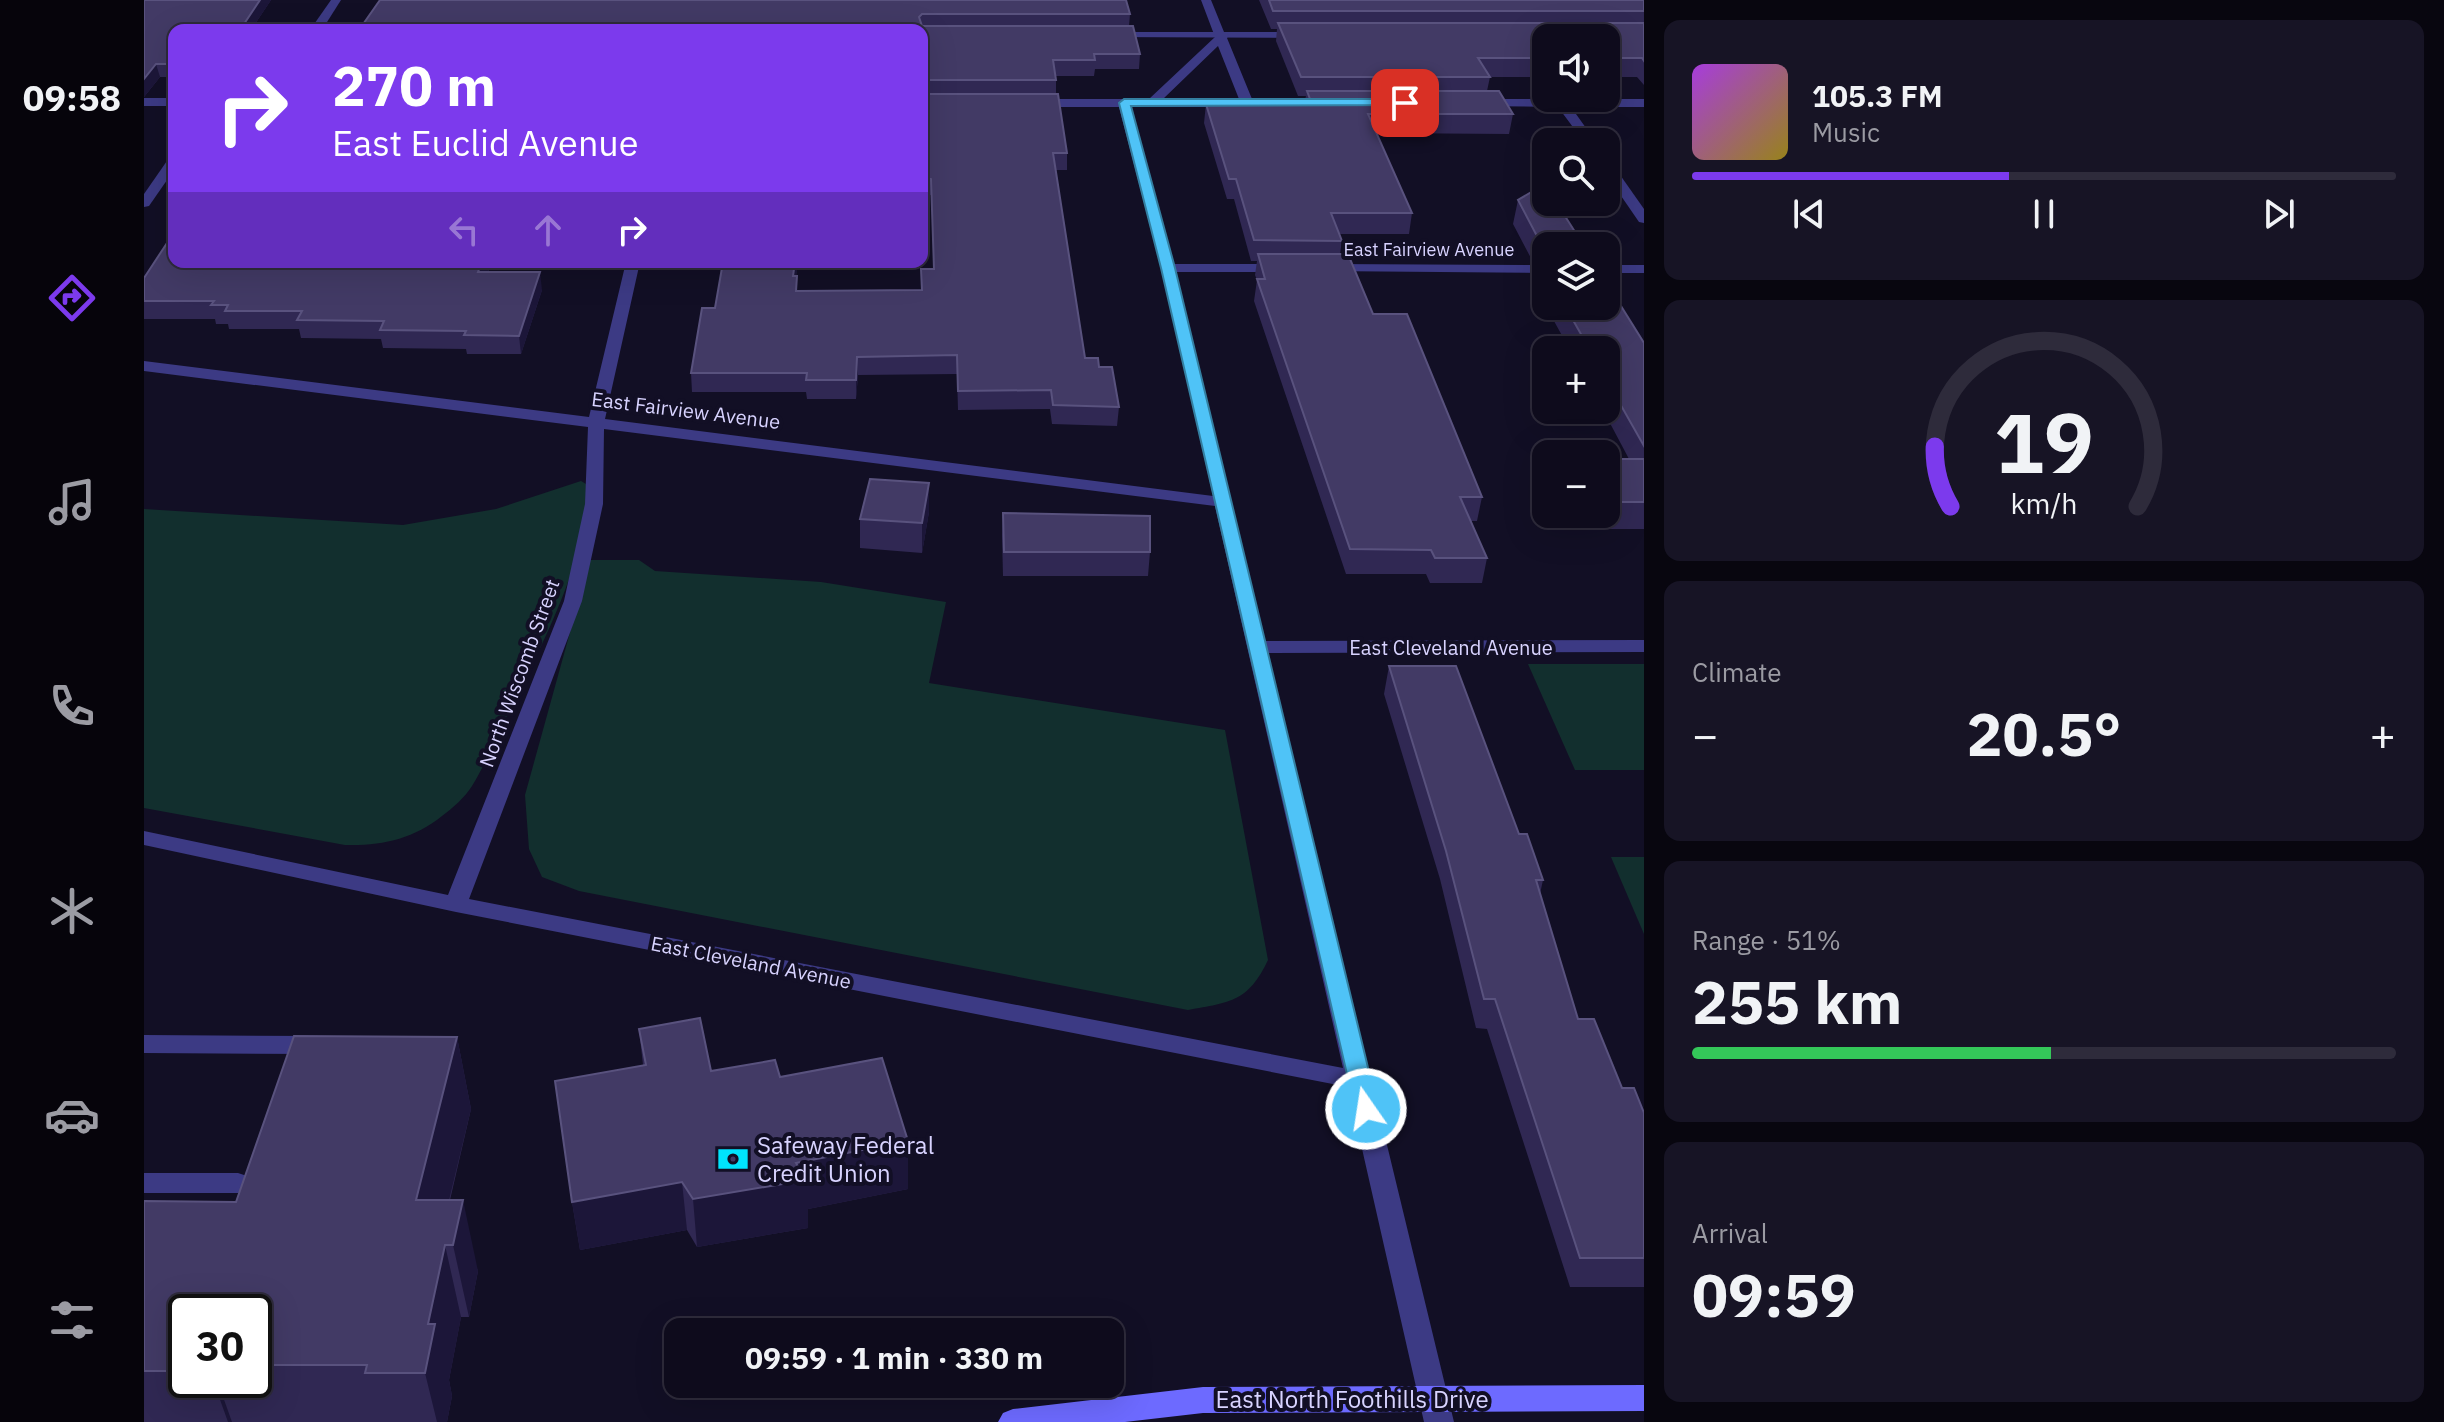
<!DOCTYPE html>
<meta charset="utf-8">
<style>
body{margin:0;font-family:"IBM Plex Sans",sans-serif;background:#171425;color:#f1f3f6;height:100vh;display:flex;flex-direction:column;font-size:30px;white-space:nowrap}
*{box-sizing:border-box;margin:0}
p{font-size:26px;color:#9b9ba3}
.icon{flex:none;width:44px;height:44px;fill:none;stroke:currentColor;stroke-width:2;stroke-linecap:round;stroke-linejoin:round}
.map{position:relative;flex:1;overflow:hidden}
.drawer{display:flex;flex-direction:column;gap:20px;padding:20px;background:#08060f;width:800px}
.drawer>*{flex:none}
.hud{position:absolute;left:24px;top:24px;width:760px;height:244px;border-radius:16px;box-shadow:0 8px 32px #0002,0 0 0 2px #2e2b3b;background:#7c3aed;color:#fff;overflow:hidden}
.tools{position:absolute;left:1388px;top:24px;display:grid;gap:16px}
.tools a{display:grid;place-items:center;width:88px;height:88px;border-radius:16px;background:#0e0b1c;box-shadow:0 8px 32px #0002,0 0 0 2px #2e2b3b;font-size:40px}
.speed{position:absolute;left:24px;top:1294px;display:flex;gap:16px;font-size:40px;font-weight:700;text-align:center}
.speed>*{display:grid;place-content:center;width:104px;height:104px;border-radius:50%;background:#0e0b1c;box-shadow:0 8px 32px #0002,0 0 0 2px #2e2b3b;line-height:1}
.speed .limit{border:4px solid #111;border-radius:12px;background:#fff;color:#111}
.pin{position:absolute;display:grid;place-items:center;width:68px;height:68px;color:#fff;margin:-34px;border-radius:16px;box-shadow:0 4px 12px #0006}
.me{position:absolute;width:88px;margin:-44px;rotate:347deg;stroke-linejoin:round;filter:drop-shadow(0 0 6px #0008)}
.turn{display:flex;align-items:center;gap:28px;height:168px;padding:0 32px;font-size:36px}
.turn .icon{width:104px;height:104px;stroke-width:2.5}
.turn b{display:block;font-size:56px;line-height:68px}
.lanes{display:flex;align-items:center;height:76px;padding:0 32px;background:#0003;justify-content:center;gap:40px;direction:ltr}
.lanes .off{opacity:.35}
.big{font-size:60px;font-weight:800;line-height:1.1}
.drawer .tile{flex:1;display:flex;flex-direction:column;justify-content:center;gap:12px;min-width:0;padding:0 28px;border-radius:16px;background:#171425}
.drawer .dial{align-items:center;gap:0}
.dial svg{height:208px;overflow:visible;fill:none;stroke:#2e2b3b;stroke-width:7;stroke-linecap:round;text-anchor:middle}
.dial text{fill:#f1f3f6;stroke:none}
.song{display:flex;align-items:center;gap:24px}
.cover{width:96px;height:96px;border-radius:12px;background:linear-gradient(135deg,hsl(280 70% 55%),hsl(50 70% 35%))}
.played{height:8px;border-radius:4px;background:linear-gradient(90deg,#7c3aed 45%,#2e2b3b 45%)}
.keys{display:flex;justify-content:space-around;direction:ltr}
.heat{display:flex;justify-content:space-between;align-items:center;font-size:44px;direction:ltr}
.charge{height:12px;border-radius:6px;background:linear-gradient(90deg,#34c759 51%,#2e2b3b 0)}
.trip{position:absolute;left:520px;top:1318px;width:460px;height:80px;border-radius:16px;background:#0e0b1c;box-shadow:0 8px 32px #0002,0 0 0 2px #2e2b3b;font-weight:800;line-height:80px;text-align:center}
main{display:flex;flex:1;min-height:0}
.menu{display:flex;flex-direction:column;width:144px;justify-content:space-around;align-items:center;background:#06040b;color:#9b9ba3}
.menu .icon{width:56px;height:56px}
.menu .active{color:#7c3aed}
.menu b{font-size:36px;color:#f1f3f6}
.map>svg:first-child{display:block}
.green{fill:#122f2e}
.lines{fill:none;stroke-linecap:round;stroke-linejoin:round}
.lane{fill:#3c3a84;fill-rule:evenodd}
.street{fill:#3c3a84;fill-rule:evenodd}
.secondary{fill:#6d6aff;fill-rule:evenodd}
.wall{fill:#302853;fill-rule:evenodd}
.shaded-wall{fill:#1c1639}
.building{fill:#423a65;stroke:#59527e;stroke-width:2}
.route{fill:#4fc3f7;stroke:#337fa1;stroke-width:2}
.labels{text-anchor:middle;dominant-baseline:central;stroke-width:8;stroke-linejoin:round;paint-order:stroke}
.far-street-label{font-size:18px;fill:#d8d3ff;stroke:#120f25}
.street-label{font-size:20px;fill:#d8d3ff;stroke:#120f25}
.near-poi-label{font-size:24px;fill:#d8d3ff;stroke:#120f25;text-anchor:start}
.near-street-label{font-size:24px;fill:#d8d3ff;stroke:#120f25}
</style>
<main>
<nav class="menu">
<b>09:58</b>
<svg class="icon active" aria-label="directions" viewBox="0 0 24 24"><path d="M12 3l9 9-9 9-9-9zM9 14v-3h6M13 9l2 2-2 2"/></svg>
<svg class="icon" aria-label="music" viewBox="0 0 24 24"><path d="M9 18V5l10-2v13"/><circle cx="6" cy="18" r="3"/><circle cx="16" cy="16" r="3"/></svg>
<svg class="icon" aria-label="phone" viewBox="0 0 24 24"><path d="M5 4h4l2 5-3 2q2 4 5 5l2-3 5 2v4C11 20 4 13 5 4z"/></svg>
<svg class="icon" aria-label="climate" viewBox="0 0 24 24"><path d="M12 3v18M4 7l16 10M4 17L20 7"/></svg>
<svg class="icon" aria-label="car" viewBox="0 0 24 24"><path d="M5 17H2v-5l4-1 3-4h7l3 4 3 1v5h-3M9 17h6M6 11h13"/><circle cx="7" cy="17" r="2"/><circle cx="17" cy="17" r="2"/></svg>
<svg class="icon" aria-label="filters" viewBox="0 0 24 24"><path d="M4 7h16M4 17h16"/><circle cx="9" cy="7" r="2"/><circle cx="15" cy="17" r="2"/></svg>
</nav>
<div class="map">
<svg width="1500" height="1422" viewBox="0 0 1500 1422">
<rect width="100%" height="100%" fill="#120f25"/>
<g class="green">
<path d="M 437,481 L 442,484 C 450,550 390,661 361,720 C 350,741 341,765 328,786 C 322,796 308,809 298,816 C 269,839 238,846 201,845 L 0,808 L 0,509 L 259,525 L 352,509 Z"/>
<path d="M 446,560 L 495,560 L 511,571 L 677,582 L 802,602 L 785,683 L 1081,730 L 1124,960 C 1104,1002 1087,1002 1044,1010 L 435,891 L 398,877 L 385,849 L 381,795 Z"/>
<path d="M 1384,664 L 1500,664 L 1500,770 L 1431,770 Z"/>
<path d="M 1467,857 L 1500,857 L 1500,934 Z"/>
</g>
<g class="lines">
<g class="lane">
<path d="M 964,32 L 1160,32 L 1166,35 L 1160,38 L 960,37 L 960,33 Z"/>
<path d="M 0,1035 L 172,1036 L 181,1039 L 184,1045 L 181,1051 L 172,1054 L 0,1053 Z"/>
<path d="M 0,1173 L 94,1173 L 103,1176 L 107,1183 L 103,1190 L 94,1193 L 0,1193 Z"/>
</g>
<g class="street">
<path d="M 187,0 L 197,0 L 178,30 L 166,30 Z"/>
<path d="M 1057,0 L 1067,0 L 1080,32 L 1085,35 L 1083,38 L 1108,99 L 1186,99 L 1192,103 L 1186,107 L 987,107 L 1030,264 L 1140,264 L 1147,268 L 1140,272 L 1032,272 L 1121,641 L 1500,640 L 1500,652 L 1124,653 L 1310,1422 L 1280,1422 L 1204,1087 L 312,912 L 0,845 L 0,831 L 304,895 L 420,601 L 441,504 L 444,427 L 0,371 L 0,361 L 445,417 L 482,262 L 496,262 L 461,419 L 1069,496 L 1017,268 L 975,107 L 890,107 L 884,103 L 890,99 L 1005,99 L 1071,37 ZM 1074,46 L 1095,99 L 1019,99 ZM 460,429 L 1071,506 L 1199,1068 L 325,899 L 438,601 L 459,504 Z"/>
<rect x="0" y="98" width="30" height="8"/>
<path d="M 1334,99 L 1500,99 L 1500,107 L 1427,107 L 1452,142 L 1440,142 L 1414,107 L 1330,106 L 1330,100 Z"/>
<path d="M 30,157 L 30,170 L 5,206 L 0,207 L 0,194 L 25,158 Z"/>
<path d="M 1462,161 L 1467,162 L 1500,209 L 1500,223 L 1495,222 L 1462,174 Z"/>
<path d="M 1184,264 L 1402,265 L 1402,273 L 1179,271 L 1177,268 Z"/>
<rect x="1462" y="265" width="38" height="8"/>
</g>
<path class="secondary" d="M 1500,1385 L 1500,1411 L 1059,1413 L 981,1422 L 854,1422 L 859,1413 L 869,1409 L 1059,1387 Z"/>
</g>
<g class="wall">
<path d="M 0,0 L 127,0 L 107,30 L 30,30 L 30,77 L 16,77 L 0,97 Z"/>
<path d="M 236,0 L 986,14 L 985,26 L 996,54 L 995,69 L 951,69 L 950,76 L 912,76 L 912,94 L 923,153 L 923,170 L 912,170 L 941,358 L 955,367 L 975,407 L 973,426 L 908,424 L 906,409 L 814,410 L 813,374 L 714,375 L 712,399 L 663,399 L 662,392 L 548,392 L 547,373 L 571,308 L 654,262 L 652,276 L 653,291 L 777,290 L 777,269 L 790,269 L 787,195 L 780,195 L 781,144 L 778,144 L 778,30 Z"/>
<path d="M 1115,0 L 1500,0 L 1500,85 L 1493,77 L 1462,77 L 1462,38 L 1402,38 L 1402,77 L 1346,77 L 1343,91 L 1369,114 L 1365,134 L 1232,133 L 1268,213 L 1265,234 L 1196,234 L 1198,241 L 1196,254 L 1229,314 L 1338,497 L 1333,521 L 1327,521 L 1343,558 L 1338,583 L 1286,583 L 1282,574 L 1202,574 L 1110,301 L 1113,280 L 1111,275 L 1113,261 L 1107,261 L 1090,199 L 1083,199 L 1060,123 L 1062,104 L 1160,104 L 1162,96 L 1154,96 L 1132,41 L 1133,29 L 1127,29 Z"/>
<path d="M 1374,200 L 1440,246 L 1402,246 L 1402,287 L 1396,276 L 1399,263 L 1389,262 L 1369,224 Z"/>
<path d="M 30,262 L 348,262 L 344,272 L 398,290 L 377,354 L 323,354 L 322,349 L 239,348 L 237,339 L 157,338 L 155,329 L 85,329 L 84,324 L 72,324 L 71,319 L 0,319 L 0,278 Z"/>
<path d="M 1406,306 L 1462,306 L 1500,343 L 1500,529 L 1461,529 L 1454,514 L 1462,514 L 1462,459 L 1485,459 L 1459,410 L 1462,410 L 1462,350 L 1426,350 L 1405,312 Z"/>
<path d="M 785,483 L 785,512 L 778,553 L 716,548 L 716,519 Z"/>
<path d="M 859,513 L 1006,552 L 1004,576 L 859,576 L 858,536 Z"/>
<path d="M 1245,666 L 1375,834 L 1399,880 L 1396,894 L 1434,1019 L 1478,1088 L 1500,1113 L 1500,1287 L 1426,1287 L 1343,1029 L 1332,1028 L 1296,879 L 1240,694 Z"/>
<path d="M 495,1029 L 567,1071 L 636,1077 L 764,1141 L 764,1189 L 664,1209 L 664,1228 L 553,1247 L 543,1230 L 436,1250 L 428,1202 L 499,1065 Z"/>
<path d="M 313,1037 L 327,1109 L 306,1200 L 334,1271 L 325,1317 L 317,1317 L 305,1380 L 308,1396 L 303,1422 L 0,1422 L 0,1201 L 92,1202 ZM 42,1312 L 110,1312 L 110,1380 L 42,1380 Z"/>
</g>
<g class="shaded-wall">
<path d="M 116,0 L 127,0 L 107,30 L 96,30 Z"/>
<path d="M 12,64 L 16,77 L 0,97 L 0,79 Z"/>
<path d="M 338,262 L 348,262 L 336,290 L 334,272 Z"/>
<path d="M 651,262 L 654,262 L 650,294 L 649,276 Z"/>
<path d="M 396,272 L 398,290 L 377,354 L 375,336 Z"/>
<path d="M 713,357 L 714,375 L 712,399 L 712,380 Z"/>
<path d="M 785,483 L 785,512 L 778,553 L 778,523 Z"/>
<path d="M 313,1037 L 327,1109 L 288,1271 L 272,1200 Z"/>
<path d="M 764,1141 L 764,1189 L 664,1209 L 664,1228 L 553,1247 L 549,1199 L 652,1163 Z"/>
<path d="M 538,1182 L 543,1230 L 436,1250 L 428,1202 Z"/>
<path d="M 319,1200 L 334,1271 L 325,1317 L 309,1245 Z"/>
<path d="M 301,1245 L 317,1317 L 305,1380 L 308,1396 L 303,1422 L 293,1422 L 281,1373 L 284,1324 Z"/>
<path d="M 69,1380 L 73,1380 L 88,1422 L 84,1422 Z"/>
</g>
<g class="building">
<path d="M 0,0 L 116,0 L 96,30 L 30,30 L 30,64 L 12,64 L 0,79 Z"/>
<path d="M 236,0 L 982,0 L 986,14 L 778,14 L 775,17 L 778,26 L 989,26 L 996,54 L 950,54 L 951,60 L 909,60 L 912,80 L 778,80 L 778,30 L 215,30 Z"/>
<path d="M 1125,0 L 1500,0 L 1500,11 L 1129,11 Z"/>
<path d="M 1134,23 L 1500,23 L 1500,61 L 1498,58 L 1462,58 L 1462,38 L 1402,38 L 1402,58 L 1334,58 L 1346,77 L 1157,77 Z"/>
<path d="M 1163,91 L 1355,91 L 1369,114 L 1224,114 L 1268,213 L 1187,213 L 1198,241 L 1110,240 L 1092,179 L 1085,179 L 1062,104 L 1163,104 L 1160,99 L 1166,99 Z"/>
<path d="M 778,94 L 914,94 L 923,153 L 909,153 L 941,358 L 954,358 L 955,367 L 968,367 L 975,407 L 909,405 L 907,390 L 814,391 L 813,355 L 713,357 L 712,380 L 662,380 L 663,373 L 547,373 L 558,308 L 571,308 L 579,262 L 651,262 L 649,276 L 653,276 L 652,291 L 778,290 L 777,269 L 790,269 L 787,179 L 780,178 L 782,127 L 778,127 Z"/>
<path d="M 1401,184 L 1402,202 L 1412,202 L 1440,246 L 1409,246 L 1409,239 L 1394,238 L 1374,200 Z"/>
<path d="M 25,240 L 30,240 L 30,262 L 338,262 L 334,272 L 396,272 L 375,336 L 320,335 L 322,331 L 236,330 L 240,321 L 153,320 L 158,311 L 81,311 L 84,305 L 67,305 L 70,301 L 0,301 L 0,278 Z"/>
<path d="M 1114,254 L 1204,254 L 1229,314 L 1263,314 L 1338,497 L 1316,497 L 1343,558 L 1291,558 L 1287,550 L 1206,549 L 1113,279 L 1121,279 Z"/>
<path d="M 1462,282 L 1500,343 L 1500,446 L 1462,379 L 1462,350 L 1446,350 L 1421,306 L 1462,306 Z"/>
<path d="M 1462,459 L 1500,459 L 1500,502 L 1468,502 L 1462,488 Z"/>
<path d="M 726,479 L 785,483 L 778,523 L 716,519 Z"/>
<path d="M 859,513 L 1006,516 L 1006,552 L 860,552 Z"/>
<path d="M 1245,666 L 1312,666 L 1375,834 L 1383,834 L 1399,880 L 1392,880 L 1434,1019 L 1450,1019 L 1478,1088 L 1490,1088 L 1500,1113 L 1500,1258 L 1436,1258 L 1351,999 L 1340,999 L 1302,851 Z"/>
<path d="M 556,1018 L 567,1071 L 631,1060 L 636,1077 L 738,1058 L 764,1141 L 652,1163 L 662,1180 L 549,1199 L 538,1182 L 428,1202 L 411,1081 L 502,1065 L 495,1029 Z"/>
<path d="M 150,1036 L 313,1037 L 272,1200 L 319,1200 L 309,1245 L 301,1245 L 284,1324 L 291,1324 L 281,1373 L 221,1373 L 223,1365 L 110,1365 L 110,1312 L 42,1312 L 42,1371 L 0,1371 L 0,1201 L 92,1202 Z"/>
</g>
<path class="route" d="M 1261,99 L 1265,105 L 987,106 L 1031,268 L 1234,1109 L 1230,1115 L 1214,1115 L 1211,1109 L 1017,268 L 975,103 L 980,99 Z"/>
<defs>
<symbol id="bank-bare" viewBox="-9 -9 18 18"><path d="M-6-4H6V4H-6ZM0-2.3a2.3 2.3 0 1 0 0 4.6a2.3 2.3 0 1 0 0-4.6Z" fill="#00e4fd" stroke="#120f25" stroke-width="2.5" paint-order="stroke"/></symbol>
</defs>
<g fill-rule="evenodd">
<use href="#bank-bare" x="567" y="1137" width="44" height="44"/>
</g>
<g class="labels">
<g class="far-street-label">
<text x="1285" y="249">East Fairview Avenue</text>
</g>
<g class="street-label">
<text transform="translate(542 410) rotate(7)">East Fairview Avenue</text>
<text x="1307" y="647">East Cleveland Avenue</text>
<text transform="translate(375 673) rotate(-70)">North Wiscomb Street</text>
<text transform="translate(607 962) rotate(11)">East Cleveland Avenue</text>
</g>
<g class="near-poi-label">
<text x="613" y="1145">Safeway Federal<tspan x="613" dy="28">Credit Union</tspan></text>
</g>
<g class="near-street-label">
<text x="1208" y="1399">East North Foothills Drive</text>
</g>
</g>
</svg>
<div class="tools">
<a><svg class="icon" aria-label="sound" viewBox="0 0 24 24"><path d="M4 9h4l5-4v14l-5-4H4zM17 9q2 3 0 6"/></svg></a>
<a><svg class="icon" aria-label="search" viewBox="0 0 24 24"><circle cx="10" cy="10" r="6"/><path d="M15 15l6 6"/></svg></a>
<a><svg class="icon" aria-label="layers" viewBox="0 0 24 24"><path d="M12 4l9 5-9 5-9-5zM3 14l9 5 9-5"/></svg></a>
<a>+</a>
<a>−</a>
</div>
<div class="speed"><div class="limit">30</div></div>
<div class="pin" style="left:1261px;top:103px;background:#d93025"><svg class="icon" aria-label="arrive" viewBox="0 0 24 24"><path d="M6 21V4h12l-3 4 3 4H6"/></svg></div>
<svg class="me" style="left:1222px;top:1109px" viewBox="-20 -20 40 40"><circle r="17" fill="#4fc3f7" stroke="#fff" stroke-width="3"/><path d="M0-11L8 9 0 5-8 9z" fill="#fff"/></svg>
<div class="trip">09:59 · 1 min · 330 m</div>
<div class="hud">
<div class="turn"><svg class="icon" aria-label="right" viewBox="0 0 24 24"><path d="M7 20v-9h11M14 6l5 5-5 5"/></svg><div><b>270 m</b>East Euclid Avenue</div></div>
<div class="lanes"><svg class="icon off" aria-label="left" viewBox="0 0 24 24"><path d="M17 20v-9H6M10 6l-5 5 5 5"/></svg><svg class="icon off" aria-label="ahead" viewBox="0 0 24 24"><path d="M12 20V5M6 11l6-6 6 6"/></svg><svg class="icon" aria-label="right" viewBox="0 0 24 24"><path d="M7 20v-9h11M14 6l5 5-5 5"/></svg></div>
</div>
</div>
<section class="drawer">
<div class="tile">
<div class="song"><i class="cover"></i><div><b>105.3 FM</b><p>Music</p></div></div>
<div class="played"></div>
<div class="keys"><svg class="icon" aria-label="previous" viewBox="0 0 24 24"><path d="M18 5L8 12l10 7zM5 5v14"/></svg><svg class="icon" aria-label="pause" viewBox="0 0 24 24"><path d="M8 5v14M16 5v14"/></svg><svg class="icon" aria-label="next" viewBox="0 0 24 24"><path d="M6 5l10 7-10 7zM19 5v14"/></svg></div>
</div>
<div class="tile dial"><svg viewBox="0 0 100 80">
<path d="M14 69A42 42 0 1 1 86 69"/>
<path d="M14 69A42 42 0 0 1 8 46" stroke="#7c3aed"/>
<text x="50" y="56" font-size="32" font-weight="700">19</text>
<text x="50" y="72" font-size="11">km/h</text>
</svg></div>
<div class="tile"><p>Climate</p>
<div class="heat"><a>−</a><b class="big">20.5°</b><a>+</a></div>
</div>
<div class="tile"><p>Range · 51%</p><b class="big">255 km</b><div class="charge"></div></div>
<div class="tile"><p>Arrival</p><b class="big">09:59</b></div>
</section>
</main>
